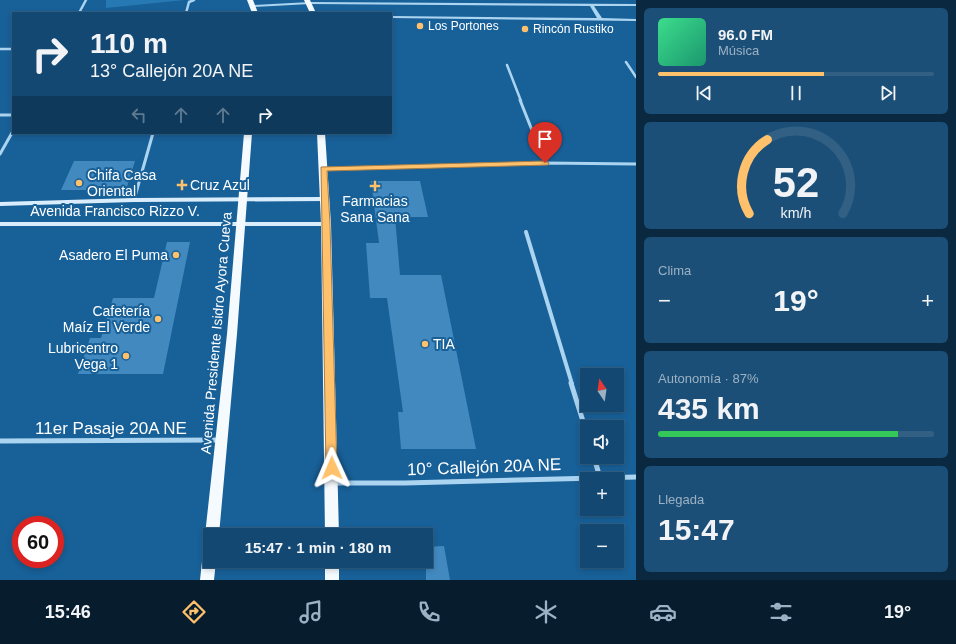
<!DOCTYPE html>
<html lang="es">
<meta charset="utf-8">
<style>
body{margin:0;font-family:Arial,sans-serif;background:#1b4f77;color:#f1f3f6;height:100vh;display:flex;flex-direction:column;font-size:15px;white-space:nowrap}
*{box-sizing:border-box;margin:0}
p{font-size:13px;color:#9cb2c4}
.icon{flex:none;width:22px;height:22px;fill:none;stroke:currentColor;stroke-width:2;stroke-linecap:round;stroke-linejoin:round}
.map{position:relative;flex:1;overflow:hidden}
.side{display:flex;flex-direction:column;gap:8px;padding:8px;background:#0a283f;width:320px}
.side>*{flex:none}
.guide{position:absolute;left:12px;top:12px;width:380px;height:122px;border-radius:0px;box-shadow:0 2px 6px #0003,0 0 0 1px #316084;background:#124872;color:#f1f3f6;overflow:hidden}
.needle{width:26px;rotate:347deg}
.tools{position:absolute;left:580px;top:368px;display:grid;gap:8px}
.tools a{display:grid;place-items:center;width:44px;height:44px;border-radius:0px;background:#124872;box-shadow:0 2px 6px #0003,0 0 0 1px #316084;font-size:20px}
.speed{position:absolute;left:12px;top:516px;display:flex;gap:8px;font-size:20px;font-weight:700;text-align:center}
.speed>*{display:grid;place-content:center;width:52px;height:52px;border-radius:50%;background:#124872;box-shadow:0 2px 6px #0003,0 0 0 1px #316084;line-height:1}
.speed .limit{border:6px solid #d22;background:#fff;color:#111}
.pin{position:absolute;display:grid;place-items:center;width:34px;height:34px;color:#fff;margin:-41px -17px;border-radius:50% 50% 50% 0;rotate:-45deg;box-shadow:0 0 4px #0007}
.pin .icon{rotate:45deg}
.me{position:absolute;width:44px;margin:-22px;rotate:359deg;stroke-linejoin:round;filter:drop-shadow(0 0 3px #0008)}
.turn{display:flex;align-items:center;gap:14px;height:84px;padding:0 12px;font-size:18px}
.turn .icon{width:52px;height:52px;stroke-width:2.5}
.turn b{display:block;font-size:28px;line-height:34px}
.lanes{display:flex;align-items:center;height:38px;padding:0 12px;background:#0003;justify-content:center;gap:20px;direction:ltr}
.lanes .off{opacity:.35}
.big{font-size:30px;font-weight:800;line-height:1.1}
.side .widget{flex:1;display:flex;flex-direction:column;justify-content:center;gap:6px;min-width:0;padding:0 14px;border-radius:6px;background:#1b4f77}
.side .dial{align-items:center;gap:0}
.dial svg{height:104px;overflow:visible;fill:none;stroke:#316084;stroke-width:7;stroke-linecap:round;text-anchor:middle}
.dial text{fill:#f1f3f6;stroke:none}
.song{display:flex;align-items:center;gap:12px}
.cover{width:48px;height:48px;border-radius:6px;background:linear-gradient(135deg,hsl(150 70% 55%),hsl(160 70% 35%))}
.played{height:4px;border-radius:2px;background:linear-gradient(90deg,#ffc16b 60%,#316084 60%)}
.keys{display:flex;justify-content:space-around;direction:ltr}
.heat{display:flex;justify-content:space-between;align-items:center;font-size:22px;direction:ltr}
.charge{height:6px;border-radius:3px;background:linear-gradient(90deg,#34c759 87%,#316084 0)}
.trip{position:absolute;left:203px;top:528px;width:230px;height:40px;border-radius:0px;background:#124872;box-shadow:0 2px 6px #0003,0 0 0 1px #316084;font-weight:800;line-height:40px;text-align:center}
.dock{display:flex;height:64px;justify-content:space-around;align-items:center;background:#071d2e;color:#9cb2c4}
.dock .icon{width:28px;height:28px}
.dock .selected{color:#ffc16b}
.dock b{font-size:18px;color:#f1f3f6}
main{display:flex;flex:1;min-height:0}
.map>svg:first-child{display:block}
.green{fill:#2779b4}
.building{fill:#4189bf}
.lines{fill:none;stroke-linecap:round;stroke-linejoin:round}
.minor-far3{stroke:#abd4f1;stroke-width:2.5}
.minor-far2{stroke:#abd4f1;stroke-width:3}
.minor-far1{stroke:#abd4f1;stroke-width:4}
.minor{stroke:#abd4f1;stroke-width:5}
.tertiary{fill:#abd4f1;fill-rule:evenodd}
.secondary{fill:#daedfc;fill-rule:evenodd}
.primary{fill:#f5faff;fill-rule:evenodd}
.route{fill:#ffc16b;stroke:#a67d46}
.poi-dot{fill:#ffc16b;stroke:#186098;stroke-width:1.5}
.labels{text-anchor:middle;dominant-baseline:central;stroke-width:4;stroke-linejoin:round;paint-order:stroke}
.far-poi-label{font-size:12px;fill:#fff;stroke:#186098;text-anchor:start}
.poi-label{font-size:14px;fill:#fff;stroke:#186098;text-anchor:start}
.street-label{font-size:14px;fill:#fff;stroke:#186098}
.near-street-label{font-size:17px;fill:#fff;stroke:#186098}
</style>
<main>
<div class="map">
<svg width="636" height="580" viewBox="0 0 636 580">
<rect width="100%" height="100%" fill="#186098"/>
<path class="green" d="M 106,0 L 185,0 L 106,8 Z"/>
<g class="building">
<path d="M 74,161 L 135,161 L 126,190 L 61,190 Z"/>
<path d="M 371,181 L 420,181 L 428,217 L 395,217 L 400,275 L 441,275 L 476,449 L 401,449 L 398,412 L 403,412 L 387,298 L 370,298 L 366,243 L 379,243 Z"/>
<path d="M 167,242 L 190,242 L 163,374 L 78,374 L 90,338 L 101,338 L 113,298 L 154,298 Z"/>
<path d="M 444,546 L 450,580 L 426,580 L 426,547 Z"/>
</g>
<g class="lines">
<g class="minor-far3">
<path d="M 79,13 L 86,0"/>
<path d="M 186,13 L 189,2 L 194,0"/>
<path d="M 0,49 L 13,49"/>
<path d="M 626,62 L 636,77"/>
<path d="M 507,65 L 521,101"/>
</g>
<g class="minor-far2">
<path d="M 520,100 L 545,163"/>
<path d="M 0,115 L 13,115"/>
<path d="M 0,154 L 13,131"/>
<path d="M 323,169 L 545,163 L 636,164"/>
<path d="M 134,200 L 153,133"/>
</g>
<path class="minor-far1" d="M 526,232 L 572,384"/>
<g class="minor">
<path d="M 571,383 L 587,434"/>
<path d="M 0,441 L 220,440"/>
<path d="M 594,457 L 600,478"/>
<path d="M 332,483 L 405,483 L 636,477"/>
</g>
<path class="tertiary" d="M 310,2 L 636,4 L 636,6 L 594,6 L 602,18 L 636,19 L 636,21 L 391,18 L 391,16 L 597,18 L 590,6 L 310,4 L 253,7 L 251,6 L 253,5 Z"/>
<g class="secondary">
<path d="M 325,197 L 327,197 L 328,199 L 327,201 L 134,202 L 0,206 L 0,202 L 134,198 Z"/>
<path d="M 0,222 L 326,222 L 330,224 L 326,226 L 0,226 Z"/>
</g>
<g class="primary">
<path d="M 247,0 L 253,0 L 258,13 L 252,13 Z"/>
<path d="M 304,0 L 310,0 L 316,13 L 310,13 Z"/>
<path d="M 244,133 L 252,133 L 237,334 L 219,535 L 210,535 L 210,541 L 207,540 L 205,535 L 227,334 Z"/>
<path d="M 317,133 L 325,133 L 331,224 L 339,535 L 325,535 L 321,224 Z"/>
<path d="M 210,545 L 210,561 L 216,561 L 214,580 L 200,580 L 203,552 L 205,547 Z"/>
<rect x="325" y="561" width="14" height="19"/>
</g>
</g>
<path class="route" d="M 545,161 L 549,163 L 548,165 L 327,171 L 330,224 L 337,468 L 336,471 L 332,473 L 327,471 L 326,468 L 321,167 Z"/>
<g class="poi-dot">
<circle cx="420" cy="26" r="4"/>
<circle cx="525" cy="29" r="4"/>
<circle cx="79" cy="183" r="4"/>
<path d="M180 179h4v4h4v4h-4v4h-4v-4h-4v-4h4z"/>
<path d="M373 180h4v4h4v4h-4v4h-4v-4h-4v-4h4z"/>
<circle cx="176" cy="255" r="4"/>
<circle cx="158" cy="319" r="4"/>
<circle cx="425" cy="344" r="4"/>
<circle cx="126" cy="356" r="4"/>
</g>
<g class="labels">
<g class="far-poi-label">
<text x="428" y="26">Los Portones</text>
<text x="533" y="29">Rincón Rustiko</text>
</g>
<g class="poi-label">
<text x="87" y="175">Chifa Casa<tspan x="87" dy="16">Oriental</tspan></text>
<text x="190" y="185">Cruz Azul</text>
<text x="375" y="201" text-anchor="middle">Farmacias<tspan x="375" dy="16">Sana Sana</tspan></text>
<text x="168" y="255" text-anchor="end">Asadero El Puma</text>
<text x="150" y="311" text-anchor="end">Cafetería<tspan x="150" dy="16">Maíz El Verde</tspan></text>
<text x="433" y="344">TIA</text>
<text x="118" y="348" text-anchor="end">Lubricentro<tspan x="118" dy="16">Vega 1</tspan></text>
</g>
<g class="street-label">
<text x="115" y="211">Avenida Francisco Rizzo V.</text>
<text transform="translate(216 333) rotate(-85)">Avenida Presidente Isidro Ayora Cueva</text>
</g>
<g class="near-street-label">
<text x="111" y="428">11er Pasaje 20A NE</text>
<text transform="translate(484 467) rotate(-2)">10° Callejón 20A NE</text>
</g>
</g>
</svg>
<div class="tools">
<a><svg class="needle" viewBox="-14 -14 28 28"><path d="M0-13l5 13h-10z" fill="#e53935"/><path d="M0 13l5-13h-10z" fill="#9cb2c4"/></svg></a>
<a><svg class="icon" aria-label="sound" viewBox="0 0 24 24"><path d="M4 9h4l5-4v14l-5-4H4zM17 9q2 3 0 6"/></svg></a>
<a>+</a>
<a>−</a>
</div>
<div class="speed"><div class="limit">60</div></div>
<div class="pin" style="left:545px;top:163px;background:#d93025"><svg class="icon" aria-label="arrive" viewBox="0 0 24 24"><path d="M6 21V4h12l-3 4 3 4H6"/></svg></div>
<svg class="me" style="left:332px;top:468px" viewBox="-20 -20 40 40"><path d="M0-17L14 15 0 8-14 15z" fill="#ffc16b" stroke="#fff" stroke-width="4"/></svg>
<div class="trip">15:47 · 1 min · 180 m</div>
<div class="guide">
<div class="turn"><svg class="icon" aria-label="right" viewBox="0 0 24 24"><path d="M7 20v-9h11M14 6l5 5-5 5"/></svg><div><b>110 m</b>13° Callejón 20A NE</div></div>
<div class="lanes"><svg class="icon off" aria-label="left" viewBox="0 0 24 24"><path d="M17 20v-9H6M10 6l-5 5 5 5"/></svg><svg class="icon off" aria-label="ahead" viewBox="0 0 24 24"><path d="M12 20V5M6 11l6-6 6 6"/></svg><svg class="icon off" aria-label="ahead" viewBox="0 0 24 24"><path d="M12 20V5M6 11l6-6 6 6"/></svg><svg class="icon" aria-label="right" viewBox="0 0 24 24"><path d="M7 20v-9h11M14 6l5 5-5 5"/></svg></div>
</div>
</div>
<section class="side">
<div class="widget">
<div class="song"><i class="cover"></i><div><b>96.0 FM</b><p>Música</p></div></div>
<div class="played"></div>
<div class="keys"><svg class="icon" aria-label="previous" viewBox="0 0 24 24"><path d="M18 5L8 12l10 7zM5 5v14"/></svg><svg class="icon" aria-label="pause" viewBox="0 0 24 24"><path d="M8 5v14M16 5v14"/></svg><svg class="icon" aria-label="next" viewBox="0 0 24 24"><path d="M6 5l10 7-10 7zM19 5v14"/></svg></div>
</div>
<div class="widget dial"><svg viewBox="0 0 100 80">
<path d="M14 69A42 42 0 1 1 86 69"/>
<path d="M14 69A42 42 0 0 1 28 12" stroke="#ffc16b"/>
<text x="50" y="56" font-size="32" font-weight="700">52</text>
<text x="50" y="72" font-size="11">km/h</text>
</svg></div>
<div class="widget"><p>Clima</p>
<div class="heat"><a>−</a><b class="big">19°</b><a>+</a></div>
</div>
<div class="widget"><p>Autonomía · 87%</p><b class="big">435 km</b><div class="charge"></div></div>
<div class="widget"><p>Llegada</p><b class="big">15:47</b></div>
</section>
</main>
<nav class="dock">
<b>15:46</b>
<svg class="icon selected" aria-label="directions" viewBox="0 0 24 24"><path d="M12 3l9 9-9 9-9-9zM9 14v-3h6M13 9l2 2-2 2"/></svg>
<svg class="icon" aria-label="music" viewBox="0 0 24 24"><path d="M9 18V5l10-2v13"/><circle cx="6" cy="18" r="3"/><circle cx="16" cy="16" r="3"/></svg>
<svg class="icon" aria-label="phone" viewBox="0 0 24 24"><path d="M5 4h4l2 5-3 2q2 4 5 5l2-3 5 2v4C11 20 4 13 5 4z"/></svg>
<svg class="icon" aria-label="climate" viewBox="0 0 24 24"><path d="M12 3v18M4 7l16 10M4 17L20 7"/></svg>
<svg class="icon" aria-label="car" viewBox="0 0 24 24"><path d="M5 17H2v-5l4-1 3-4h7l3 4 3 1v5h-3M9 17h6M6 11h13"/><circle cx="7" cy="17" r="2"/><circle cx="17" cy="17" r="2"/></svg>
<svg class="icon" aria-label="filters" viewBox="0 0 24 24"><path d="M4 7h16M4 17h16"/><circle cx="9" cy="7" r="2"/><circle cx="15" cy="17" r="2"/></svg>
<b>19°</b>
</nav>
